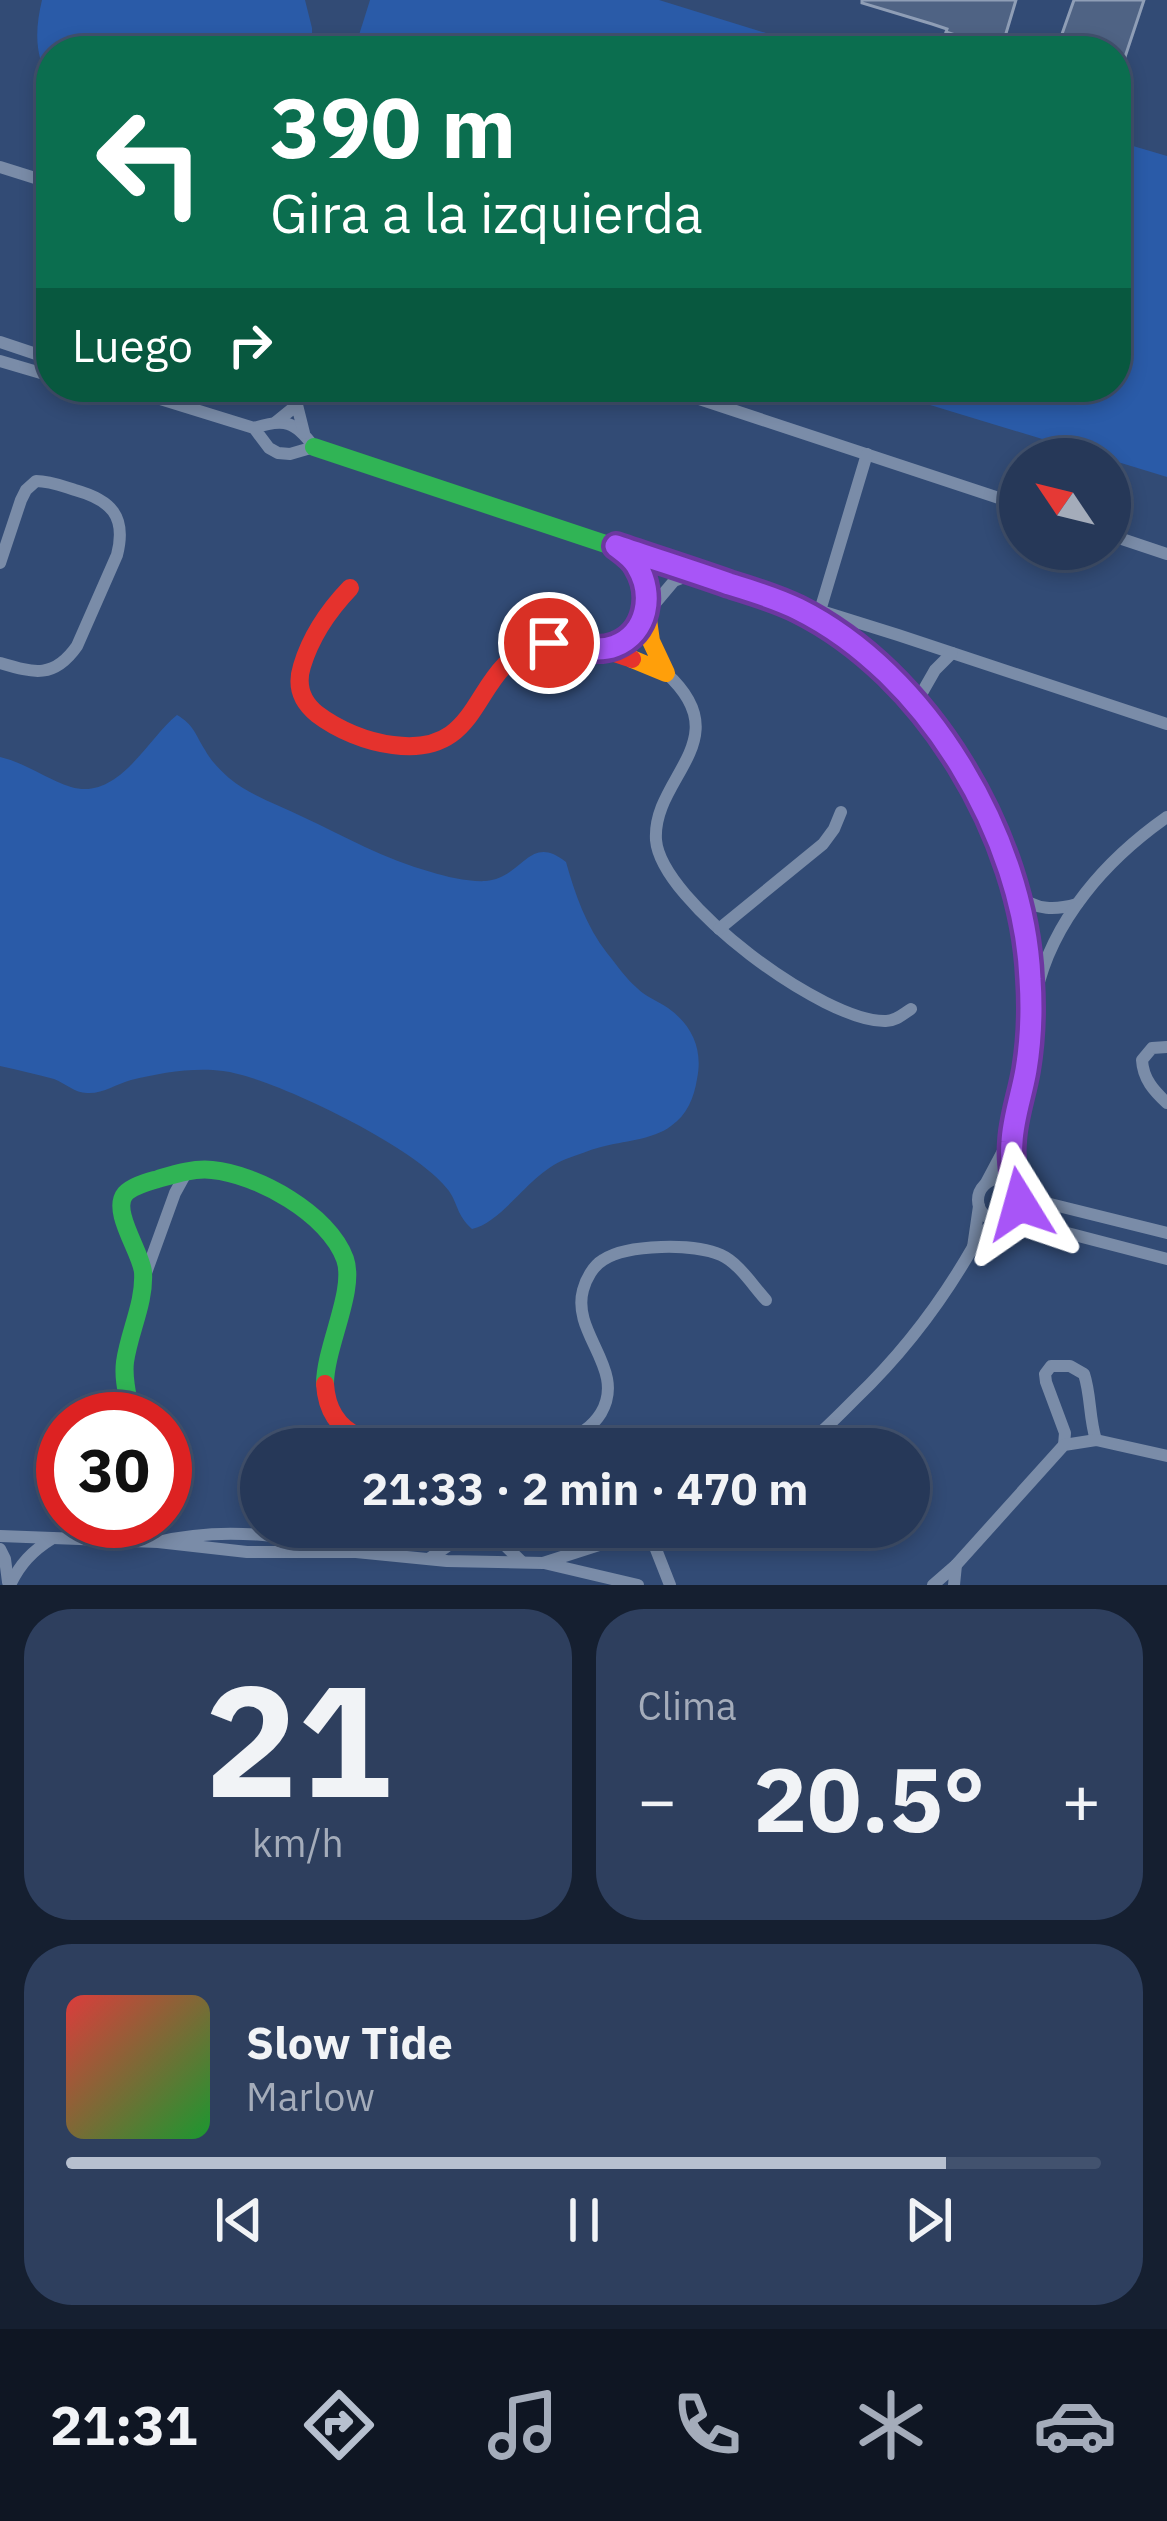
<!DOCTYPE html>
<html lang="es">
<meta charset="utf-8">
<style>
body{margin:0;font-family:"IBM Plex Sans",sans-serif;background:#2e3f5e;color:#f1f3f6;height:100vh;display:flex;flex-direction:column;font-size:45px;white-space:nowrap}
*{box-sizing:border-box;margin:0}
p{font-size:39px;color:#a4acba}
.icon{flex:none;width:66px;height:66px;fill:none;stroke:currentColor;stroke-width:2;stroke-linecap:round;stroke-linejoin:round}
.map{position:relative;height:1585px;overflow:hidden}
.side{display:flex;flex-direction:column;gap:24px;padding:24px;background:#151f30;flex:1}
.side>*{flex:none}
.banner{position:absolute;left:36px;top:36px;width:1095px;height:366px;border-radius:48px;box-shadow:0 6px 18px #0003,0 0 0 3px #42526e;background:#0b6e4f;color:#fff;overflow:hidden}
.needle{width:78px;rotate:305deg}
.controls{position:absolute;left:999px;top:438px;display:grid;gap:24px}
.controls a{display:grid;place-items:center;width:132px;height:132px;border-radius:50%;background:#263858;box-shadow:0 6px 18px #0003,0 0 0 3px #42526e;font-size:60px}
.speed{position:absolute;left:36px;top:1392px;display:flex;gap:24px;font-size:60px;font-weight:700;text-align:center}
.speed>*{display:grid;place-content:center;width:156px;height:156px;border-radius:50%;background:#263858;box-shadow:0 6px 18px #0003,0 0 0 3px #42526e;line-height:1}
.speed .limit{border:18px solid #d22;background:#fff;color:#111}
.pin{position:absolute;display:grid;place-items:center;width:102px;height:102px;color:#fff;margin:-51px;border:6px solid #fff;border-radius:50%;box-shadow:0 3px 12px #0007}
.me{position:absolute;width:132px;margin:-66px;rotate:352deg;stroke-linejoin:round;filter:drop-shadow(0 0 9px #0008)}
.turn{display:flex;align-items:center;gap:42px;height:252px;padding:0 36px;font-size:54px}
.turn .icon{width:156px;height:156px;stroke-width:2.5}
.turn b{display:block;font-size:84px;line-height:102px}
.then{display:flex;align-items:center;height:114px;padding:0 36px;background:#0003;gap:24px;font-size:45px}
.big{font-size:90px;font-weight:700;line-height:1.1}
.side .card{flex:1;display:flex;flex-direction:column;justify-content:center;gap:18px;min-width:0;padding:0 42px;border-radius:48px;background:#2e3f5e}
.side .dial{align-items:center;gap:0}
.dial b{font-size:156px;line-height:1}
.song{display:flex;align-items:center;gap:36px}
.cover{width:144px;height:144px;border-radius:18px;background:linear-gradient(135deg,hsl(0 70% 55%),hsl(130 70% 35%))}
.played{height:12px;border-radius:6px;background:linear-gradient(90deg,#b7c0cf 85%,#42526e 85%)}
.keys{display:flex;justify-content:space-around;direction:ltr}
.heat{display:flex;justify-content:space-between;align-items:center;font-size:66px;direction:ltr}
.side .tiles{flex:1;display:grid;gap:24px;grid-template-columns:1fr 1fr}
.card:last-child{grid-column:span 2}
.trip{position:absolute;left:240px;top:1428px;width:690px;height:120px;border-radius:60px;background:#263858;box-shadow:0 6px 18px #0003,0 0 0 3px #42526e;font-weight:700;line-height:120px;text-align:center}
.tab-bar{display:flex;height:192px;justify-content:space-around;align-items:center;background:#0f1623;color:#a4acba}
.tab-bar .icon{width:84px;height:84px}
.tab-bar .current{color:#b7c0cf}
.tab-bar b{font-size:54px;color:#f1f3f6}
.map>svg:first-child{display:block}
.green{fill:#2a5ba8}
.building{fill:#4f6384;stroke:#8f9eb6;stroke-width:3}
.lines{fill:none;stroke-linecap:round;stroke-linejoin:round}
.street{stroke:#7a8ca8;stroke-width:12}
.fast{stroke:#30b455;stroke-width:18}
.slow{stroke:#ff9f0a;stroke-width:18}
.jam{stroke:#e5322d;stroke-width:18}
.route-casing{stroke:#6d37a1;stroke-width:30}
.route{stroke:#a855f7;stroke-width:21}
</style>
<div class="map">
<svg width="1167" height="1585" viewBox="0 0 1167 1585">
<rect width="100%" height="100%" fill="#324b75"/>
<g class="green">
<path d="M 42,0 L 305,0 L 312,28 L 312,51 L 51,51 L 51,82 C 34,57 35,29 42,0 Z"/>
<path d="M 370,0 L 659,0 L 824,51 L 354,51 Z"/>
<path d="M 1116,141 L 1167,156 L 1167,477 L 871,387 L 1116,387 Z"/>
<path d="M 177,715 C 194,725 195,734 205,750 C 211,761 220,770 229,778 C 251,796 278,805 303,817 C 346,837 384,859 431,872 C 447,877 469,882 486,881 C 523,878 529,832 566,862 C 575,894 586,926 607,953 C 616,964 626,979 637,988 C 646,997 658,1001 668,1008 C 693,1026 703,1050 697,1079 C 694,1098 687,1115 671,1126 C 653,1140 622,1141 601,1147 C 589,1150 578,1155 566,1159 C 529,1173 505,1221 472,1229 C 456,1214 459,1206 449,1191 C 420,1149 273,1077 223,1071 C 194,1067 159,1073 131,1080 C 116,1084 103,1094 87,1093 C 75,1093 65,1083 54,1079 C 36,1074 18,1070 0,1066 L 0,757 C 26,763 46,779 71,787 C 119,801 147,739 177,715 Z"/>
</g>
<g class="building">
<path d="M 862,0 L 1016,0 L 1001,50 L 946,32 L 947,29 L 932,24 L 862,3 Z"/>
<path d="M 1074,0 L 1144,0 L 1118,78 L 1116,78 L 1116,51 L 1056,51 Z"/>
</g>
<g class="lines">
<g class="street">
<path d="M 0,167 L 51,183"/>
<path d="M 0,342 L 51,359"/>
<path d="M 0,361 L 51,376"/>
<path d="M 95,387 L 128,389 L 254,428 L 269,448 L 278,453 L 290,454 L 314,447 C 295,421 284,418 254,428"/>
<path d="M 663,387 L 1020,505"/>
<path d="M 276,422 L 297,405 L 304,433"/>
<path d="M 1110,535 L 1167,554"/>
<path d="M 627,555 C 644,570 647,591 647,613 L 674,581 L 695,573"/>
<path d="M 0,563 L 21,500 L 26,490 L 36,481 C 50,481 62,486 75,490 C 111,500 127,516 117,555 L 77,646 C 54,679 34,673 0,663"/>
<path d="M 802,608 L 818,610 L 898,635 L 1167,724"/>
<path d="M 819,614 L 867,454"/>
<path d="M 666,673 C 740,740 652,777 656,840 C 661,902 825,1023 886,1021 C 896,1021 903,1014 911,1009"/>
<path d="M 915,705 L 935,670 L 952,653"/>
<path d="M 1019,895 C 1036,911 1056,910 1077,904"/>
<path d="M 719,929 L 823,844 L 834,829 L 841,812"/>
<path d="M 1036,994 C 1052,920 1107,859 1167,817"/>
<path d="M 1167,1047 L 1152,1048 L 1142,1060 C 1143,1079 1154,1091 1167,1103"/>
<circle cx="999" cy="1200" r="21"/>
<path d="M 986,1183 L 1012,1134 L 1014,1185"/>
<path d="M 1019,1192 L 1026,1198 L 1167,1233"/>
<path d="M 979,1206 L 973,1247 L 994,1220"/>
<path d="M 1009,1218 L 1167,1259"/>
<path d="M 146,1273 L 175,1193 L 186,1173"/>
<path d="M 1064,1445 L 1065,1433 L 1046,1382 L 1045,1374 L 1051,1366 L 1070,1366 L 1084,1374 C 1091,1395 1089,1418 1096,1440"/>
<path d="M 510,1449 C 542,1446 582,1444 601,1413 C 627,1369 571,1334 583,1290 C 586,1279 593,1266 603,1260 C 627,1244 695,1243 721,1255 C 739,1263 753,1286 766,1300"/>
<path d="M 799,1449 C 820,1435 838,1416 856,1398 C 903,1353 941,1303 973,1247"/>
<path d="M 486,1527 L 521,1561"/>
<path d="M 648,1529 L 670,1585"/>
<path d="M 0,1536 L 158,1542 L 247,1552 L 356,1552 C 291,1535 224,1526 158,1542"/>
<path d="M 0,1549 L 5,1559 L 8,1582"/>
<path d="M 356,1552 L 447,1561 L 543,1563 L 655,1527"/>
<path d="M 430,1558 L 449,1545 L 464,1527"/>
<path d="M 544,1563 L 638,1585"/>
<path d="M 956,1565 L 1064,1445 L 1096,1440 L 1167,1456"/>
<path d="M 10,1585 C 20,1564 32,1551 53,1538"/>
<path d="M 933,1585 L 956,1565 L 954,1585"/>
</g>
<g class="fast">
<path d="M 314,447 L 795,607 L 853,648"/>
<path d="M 130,1408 C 127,1393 123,1378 125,1362 C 129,1332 145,1303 143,1272 C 141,1252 111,1211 125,1194 C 132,1186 148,1182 158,1179 C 175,1174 194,1168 212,1170 C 257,1174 329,1214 345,1259 C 356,1290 325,1347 325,1384"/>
</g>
<path class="slow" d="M 600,650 L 627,637 L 647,613 L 651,641 L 666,673 L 632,659"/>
<g class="jam">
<path d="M 350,588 C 329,610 311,636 302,666 C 296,685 301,701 317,714 C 338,730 367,742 393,745 C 489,758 468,662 542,644 C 570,637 605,650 632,659"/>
<path d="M 853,648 C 951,730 1027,847 1031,979 C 1032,1031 1023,1083 1012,1134"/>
<path d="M 325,1384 C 329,1449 391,1445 441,1449"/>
</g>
</g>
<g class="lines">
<defs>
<path id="route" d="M 549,643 C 570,644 595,654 615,646 C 648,633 654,594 637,566 C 632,557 624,552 616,546 C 654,559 692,571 729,584 C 752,591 776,598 798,609 C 927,673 1024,837 1030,979 C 1032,1009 1031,1040 1026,1070 C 1022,1094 1013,1118 1012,1142 C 1011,1153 1012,1166 1014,1178 C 1015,1187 1019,1194 1020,1204"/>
</defs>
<use href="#route" class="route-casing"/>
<use href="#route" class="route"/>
</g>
</svg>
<div class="controls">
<a><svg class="needle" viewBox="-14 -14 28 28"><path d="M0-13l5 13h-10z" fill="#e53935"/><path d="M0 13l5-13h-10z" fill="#a4acba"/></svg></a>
</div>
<div class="speed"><div class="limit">30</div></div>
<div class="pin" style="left:549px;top:643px;background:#d93025"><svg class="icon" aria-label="arrive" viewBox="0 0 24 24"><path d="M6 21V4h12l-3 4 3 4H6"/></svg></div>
<svg class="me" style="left:1020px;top:1204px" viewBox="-20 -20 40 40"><path d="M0-17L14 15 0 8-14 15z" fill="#a855f7" stroke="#fff" stroke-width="4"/></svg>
<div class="trip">21:33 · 2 min · 470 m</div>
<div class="banner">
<div class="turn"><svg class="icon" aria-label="left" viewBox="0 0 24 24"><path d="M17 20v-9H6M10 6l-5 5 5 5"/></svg><div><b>390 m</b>Gira a la izquierda</div></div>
<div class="then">Luego<svg class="icon" aria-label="right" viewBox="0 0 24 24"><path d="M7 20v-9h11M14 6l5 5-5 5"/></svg></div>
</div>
</div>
<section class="side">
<div class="tiles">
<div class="card dial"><b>21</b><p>km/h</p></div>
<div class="card"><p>Clima</p>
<div class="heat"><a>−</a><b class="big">20.5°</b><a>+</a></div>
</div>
<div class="card">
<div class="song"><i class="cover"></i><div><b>Slow Tide</b><p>Marlow</p></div></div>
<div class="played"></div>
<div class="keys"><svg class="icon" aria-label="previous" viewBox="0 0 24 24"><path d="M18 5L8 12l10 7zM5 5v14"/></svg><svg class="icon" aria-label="pause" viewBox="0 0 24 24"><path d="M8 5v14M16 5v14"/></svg><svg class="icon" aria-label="next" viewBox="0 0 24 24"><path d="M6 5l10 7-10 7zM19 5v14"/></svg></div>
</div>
</div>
</section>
<nav class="tab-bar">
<b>21:31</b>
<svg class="icon current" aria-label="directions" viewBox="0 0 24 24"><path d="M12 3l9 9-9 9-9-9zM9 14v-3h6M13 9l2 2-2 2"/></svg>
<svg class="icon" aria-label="music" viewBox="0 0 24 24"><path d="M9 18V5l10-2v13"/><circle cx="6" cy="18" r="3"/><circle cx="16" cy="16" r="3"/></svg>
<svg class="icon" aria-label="phone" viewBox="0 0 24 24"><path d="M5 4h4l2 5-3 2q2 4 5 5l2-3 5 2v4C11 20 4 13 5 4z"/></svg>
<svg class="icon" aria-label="climate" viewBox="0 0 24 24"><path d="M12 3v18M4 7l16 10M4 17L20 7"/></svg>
<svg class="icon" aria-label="car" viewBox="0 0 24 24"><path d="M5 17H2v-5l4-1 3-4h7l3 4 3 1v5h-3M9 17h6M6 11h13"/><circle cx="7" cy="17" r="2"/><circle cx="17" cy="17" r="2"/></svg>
</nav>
